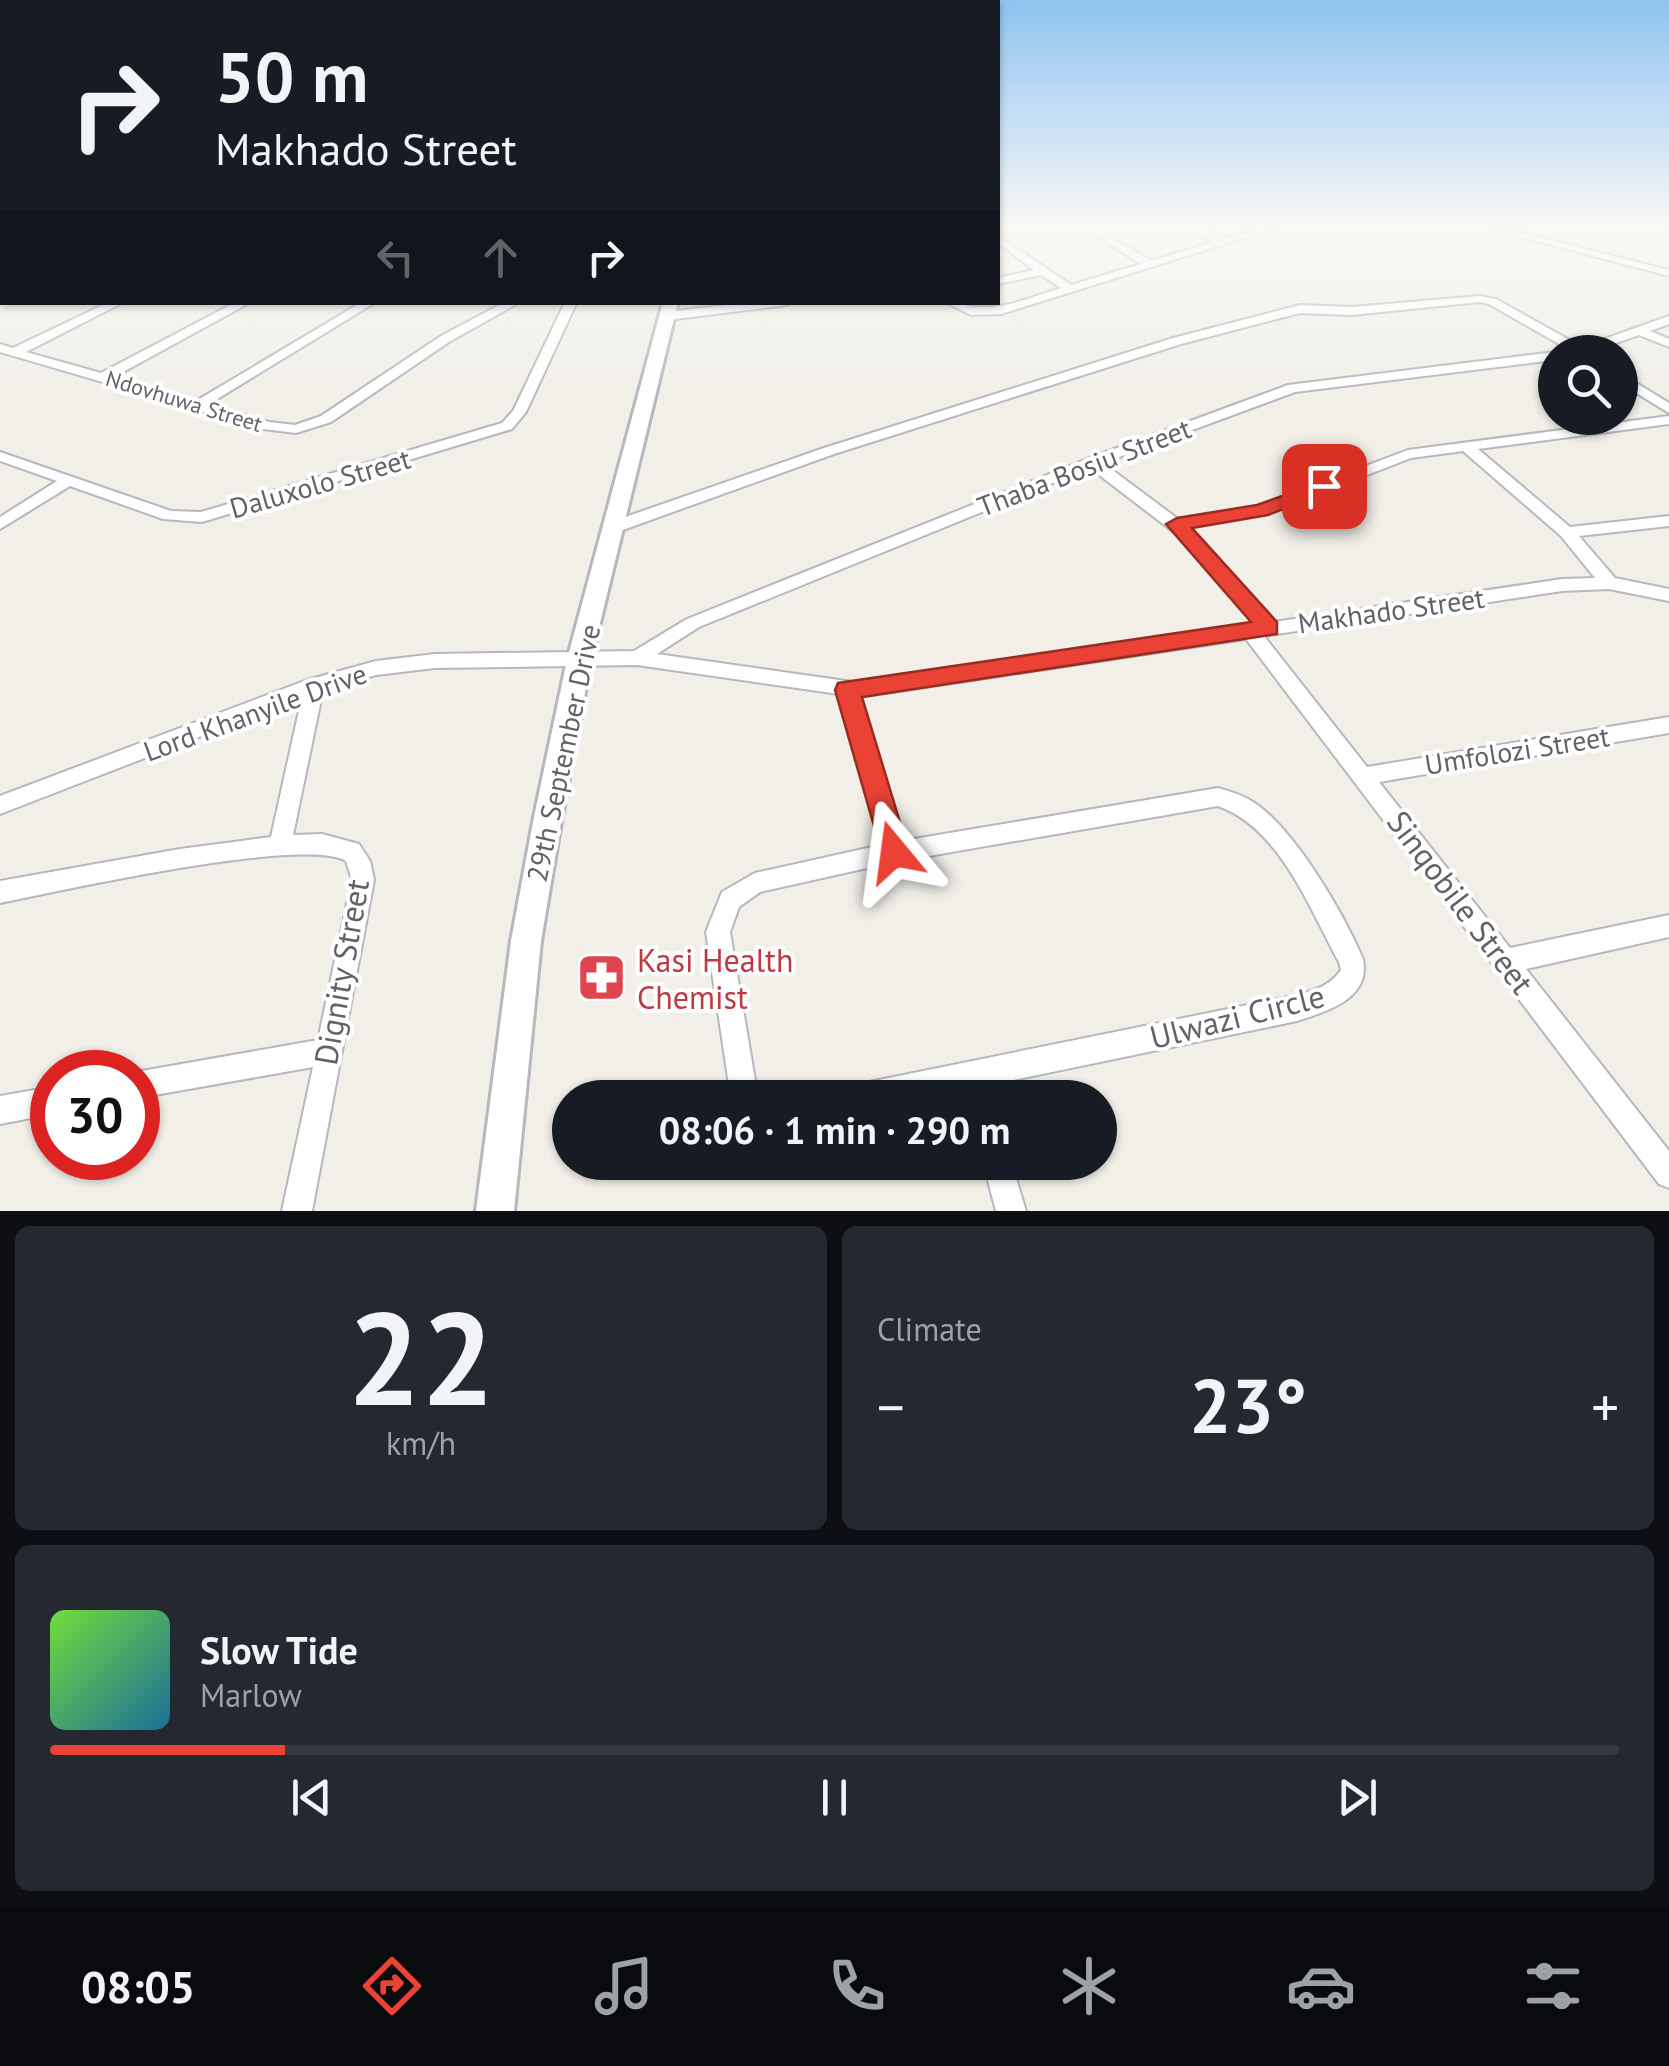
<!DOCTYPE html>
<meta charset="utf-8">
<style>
body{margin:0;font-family:"PT Sans",sans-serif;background:#242831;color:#f1f3f6;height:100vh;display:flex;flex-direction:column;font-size:38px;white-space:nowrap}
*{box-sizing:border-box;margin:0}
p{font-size:32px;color:#9ea1a6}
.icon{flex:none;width:55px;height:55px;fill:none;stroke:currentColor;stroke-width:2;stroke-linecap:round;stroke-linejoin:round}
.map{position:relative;height:1211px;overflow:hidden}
.side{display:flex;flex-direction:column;gap:15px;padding:15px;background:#0d0f14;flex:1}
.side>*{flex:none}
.hud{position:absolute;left:0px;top:0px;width:1000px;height:305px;box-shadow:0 2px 8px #0004;background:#171b24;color:#f1f3f6;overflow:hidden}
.fabs{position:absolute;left:1538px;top:335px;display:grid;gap:20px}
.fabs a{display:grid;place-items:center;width:100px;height:100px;border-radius:50%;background:#171b24;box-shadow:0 2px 8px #0004;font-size:50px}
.speed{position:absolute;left:30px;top:1050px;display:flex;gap:20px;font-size:50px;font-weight:700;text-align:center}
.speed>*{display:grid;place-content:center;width:130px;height:130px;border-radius:50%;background:#171b24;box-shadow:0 2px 8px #0004;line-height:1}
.speed .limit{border:15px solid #d22;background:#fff;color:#111}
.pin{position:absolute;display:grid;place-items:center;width:85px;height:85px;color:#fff;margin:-42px;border-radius:20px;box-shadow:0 5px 15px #0006}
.me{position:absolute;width:110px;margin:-55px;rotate:344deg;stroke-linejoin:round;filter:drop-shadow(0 0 8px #0008)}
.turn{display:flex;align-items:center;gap:35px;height:210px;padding:0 50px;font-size:45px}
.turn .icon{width:130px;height:130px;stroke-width:2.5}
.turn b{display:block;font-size:70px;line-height:85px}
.lanes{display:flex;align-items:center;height:95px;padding:0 50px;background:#0003;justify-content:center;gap:50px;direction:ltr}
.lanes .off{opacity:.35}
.big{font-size:75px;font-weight:600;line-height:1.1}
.side .tile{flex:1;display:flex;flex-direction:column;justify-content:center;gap:15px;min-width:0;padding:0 35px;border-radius:15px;background:#242831}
.side .dial{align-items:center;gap:0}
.dial b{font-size:130px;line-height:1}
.song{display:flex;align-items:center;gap:30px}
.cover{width:120px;height:120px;border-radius:15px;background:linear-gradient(135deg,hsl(100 70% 55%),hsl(200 70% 35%))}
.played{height:10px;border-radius:5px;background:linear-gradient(90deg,#ea4335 15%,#363941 15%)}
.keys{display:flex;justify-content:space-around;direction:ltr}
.heat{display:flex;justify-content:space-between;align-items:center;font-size:55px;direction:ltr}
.side .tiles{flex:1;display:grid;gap:15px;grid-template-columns:1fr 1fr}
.tile:last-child{grid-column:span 2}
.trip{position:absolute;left:552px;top:1080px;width:565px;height:100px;border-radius:50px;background:#171b24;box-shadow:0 2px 8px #0004;font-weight:600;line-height:100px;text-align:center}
.tabs{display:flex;height:160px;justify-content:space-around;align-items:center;background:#090b0e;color:#9ea1a6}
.tabs .icon{width:70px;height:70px}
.tabs .current{color:#ea4335}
.tabs b{font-size:45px;color:#f1f3f6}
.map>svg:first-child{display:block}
.building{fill:#cccac5;stroke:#d6d1c6;stroke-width:2.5}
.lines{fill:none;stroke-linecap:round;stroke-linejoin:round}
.minor-casing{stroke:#b5b8bc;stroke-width:4}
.tertiary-casing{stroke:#b5b8bc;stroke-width:6}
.minor{fill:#fff;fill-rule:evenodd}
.tertiary{fill:#fff;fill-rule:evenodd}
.route{fill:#ea4335;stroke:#982c22;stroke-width:2.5}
.labels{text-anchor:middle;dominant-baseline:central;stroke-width:8;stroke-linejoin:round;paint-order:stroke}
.far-street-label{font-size:22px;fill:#5f6368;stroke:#fff}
.street-label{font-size:28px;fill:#5f6368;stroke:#fff}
.near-street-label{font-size:32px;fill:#5f6368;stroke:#fff}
.near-health-label{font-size:32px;fill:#be3a42;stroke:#fff;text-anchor:start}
</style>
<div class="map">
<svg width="1669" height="1211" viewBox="0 0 1669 1211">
<rect width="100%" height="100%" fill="#f1efe8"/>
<path class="building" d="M 622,962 L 620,991 L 582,995 L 584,966 Z"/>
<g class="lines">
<defs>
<g id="minor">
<path d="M 1084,228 L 1096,228 L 1151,261 L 1213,242 L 1187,228 L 1199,228 L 1223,239 L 1261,228 L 1276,228 L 1001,314 L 971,315 L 945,302 C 957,302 966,307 978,307 C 1006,309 1034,296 1061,288 L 1041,275 L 998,284 L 998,278 L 1034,270 L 998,243 L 998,236 L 1071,285 L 1141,264 Z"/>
<path d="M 1487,228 L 1503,228 L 1669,270 L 1669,276 Z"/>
<rect x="0" y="246" width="2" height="7"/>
<rect x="0" y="293" width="2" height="7"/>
<path d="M 1480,296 L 1496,299 L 1582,347 L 1669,316 L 1669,324 L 1650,331 L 1669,339 L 1669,347 L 1639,335 L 1590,352 L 1573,352 L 1489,304 L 1480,302 L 1352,315 L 1300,313 L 1181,344 L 834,454 L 620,531 L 614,532 L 606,527 L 608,523 L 824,448 L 1173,338 L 1300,305 L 1352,307 Z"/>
<path d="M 109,302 L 124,302 L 26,352 L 101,373 L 236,302 L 251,302 L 114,377 L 196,401 L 362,302 L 376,302 L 209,404 L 269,422 L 295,425 L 321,416 L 441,336 L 505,302 L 520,302 L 449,342 L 331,422 L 296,433 L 263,429 L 0,352 L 0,344 L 13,348 Z"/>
<path d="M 565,302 L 577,302 L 526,412 L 512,429 L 202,522 L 163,519 L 70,486 L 0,529 L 0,517 L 57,481 L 0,461 L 0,452 L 171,511 L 201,512 L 502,423 L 513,411 Z"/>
<path d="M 753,302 L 792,302 L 787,305 L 667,320 L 661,316 L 667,312 Z"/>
<path d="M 1555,352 L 1555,360 L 1295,392 L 1103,463 L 1178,519 L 1257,507 L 1408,450 L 1669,416 L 1669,424 L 1478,449 L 1570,527 L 1669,516 L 1669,526 L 1579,536 L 1615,578 L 1669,589 L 1669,601 L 1609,589 L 1562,591 L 1264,636 L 1367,767 L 1669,717 L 1669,733 L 1379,782 L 1510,948 L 1669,915 L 1669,937 L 1526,969 L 1669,1151 L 1669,1188 L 1659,1184 L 1246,639 L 859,697 L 902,841 L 1218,788 C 1228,791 1239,794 1248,799 C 1291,822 1344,914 1363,959 C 1371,999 1327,1011 1297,1021 L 989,1085 L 992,1098 L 965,1098 L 963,1090 L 927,1098 L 846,1098 L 849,1088 L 859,1084 L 1297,995 C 1315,990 1330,986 1341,970 L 1339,962 C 1309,908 1280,828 1218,806 L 894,862 L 760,892 L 739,907 L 730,932 L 758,1098 L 731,1098 L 706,932 L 722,892 L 755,873 L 881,845 L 839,694 L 637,665 L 435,668 L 376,675 L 323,690 L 293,835 L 322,834 L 359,844 L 370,861 L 374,880 L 312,1211 L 282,1211 L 313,1067 L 138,1098 L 136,1072 L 318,1040 L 352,880 L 346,861 C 304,836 60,891 0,903 L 0,881 L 180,849 L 271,837 L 302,697 L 0,814 L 0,796 L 307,680 L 376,661 L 435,654 L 634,651 L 687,619 L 1087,459 L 1288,385 ZM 1463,451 L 1561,536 L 1595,578 L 1562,579 L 1274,622 L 1189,527 L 1266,514 L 1411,458 ZM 1090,468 L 1184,540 L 1256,624 L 860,683 L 657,654 L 699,627 Z"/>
<path d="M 1620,373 L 1669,403 L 1669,413 L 1620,383 Z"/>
<path d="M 52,1087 L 52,1114 L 0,1124 L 0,1096 Z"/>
<path d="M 983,1162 L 1011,1162 L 1026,1211 L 996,1211 Z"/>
</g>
<path id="tertiary" d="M 663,302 L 678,302 L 591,660 L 561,822 L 541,941 L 514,1211 L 476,1211 L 511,941 L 533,822 L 567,660 Z"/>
</defs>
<use href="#minor" class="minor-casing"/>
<use href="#tertiary" class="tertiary-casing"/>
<use href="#minor" class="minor"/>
<use href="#tertiary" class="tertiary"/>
</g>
<linearGradient id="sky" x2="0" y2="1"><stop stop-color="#8fc3f1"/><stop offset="0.57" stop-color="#f9f8f5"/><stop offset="1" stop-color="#f9f8f5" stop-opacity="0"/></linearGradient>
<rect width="1669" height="397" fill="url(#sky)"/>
<path class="route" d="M 1324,481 L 1330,482 L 1330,491 L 1268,515 L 1192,528 L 1277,622 L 1277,634 L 862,697 L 909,852 L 904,861 L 894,864 L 884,861 L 835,690 L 838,683 L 1251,622 L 1166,524 L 1177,518 L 1257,505 Z"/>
<defs>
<symbol id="pharmacy-square" viewBox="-11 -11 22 22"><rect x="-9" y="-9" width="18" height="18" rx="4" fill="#e0444e" stroke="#fff"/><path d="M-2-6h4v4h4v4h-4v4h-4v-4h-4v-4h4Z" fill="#fff"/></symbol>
</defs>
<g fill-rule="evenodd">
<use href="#pharmacy-square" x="574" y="950" width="55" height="55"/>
</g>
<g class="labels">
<g class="far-street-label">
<text transform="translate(184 401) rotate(17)">Ndovhuwa Street</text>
</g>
<g class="street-label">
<text transform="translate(1084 467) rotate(-21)">Thaba Bosiu Street</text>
<text transform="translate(320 483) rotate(-16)">Daluxolo Street</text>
<text transform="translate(1391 610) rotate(-8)">Makhado Street</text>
<text transform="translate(255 712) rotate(-20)">Lord Khanyile Drive</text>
<text transform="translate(1517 750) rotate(-9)">Umfolozi Street</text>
<text transform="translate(563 753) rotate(-78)">29th September Drive</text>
</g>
<g class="near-street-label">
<text transform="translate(1461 902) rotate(53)">Sinqobile Street</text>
<text transform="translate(341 972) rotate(-80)">Dignity Street</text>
<text transform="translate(1237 1016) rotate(-14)">Ulwazi Circle</text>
</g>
<g class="near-health-label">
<text x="637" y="960">Kasi Health<tspan x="637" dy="37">Chemist</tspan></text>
</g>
</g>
</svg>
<div class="fabs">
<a><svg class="icon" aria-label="search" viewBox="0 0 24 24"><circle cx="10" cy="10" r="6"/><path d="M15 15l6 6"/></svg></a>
</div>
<div class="speed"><div class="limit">30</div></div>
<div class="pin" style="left:1324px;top:486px;background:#d93025"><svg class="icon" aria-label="arrive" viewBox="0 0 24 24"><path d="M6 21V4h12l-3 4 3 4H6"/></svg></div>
<svg class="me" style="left:894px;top:852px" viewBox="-20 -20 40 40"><path d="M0-17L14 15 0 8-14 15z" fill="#ea4335" stroke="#fff" stroke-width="4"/></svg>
<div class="trip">08:06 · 1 min · 290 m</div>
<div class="hud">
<div class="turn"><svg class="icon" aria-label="right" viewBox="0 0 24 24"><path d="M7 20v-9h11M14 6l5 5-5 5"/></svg><div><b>50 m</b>Makhado Street</div></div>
<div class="lanes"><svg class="icon off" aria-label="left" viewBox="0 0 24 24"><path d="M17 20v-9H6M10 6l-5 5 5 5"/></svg><svg class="icon off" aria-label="ahead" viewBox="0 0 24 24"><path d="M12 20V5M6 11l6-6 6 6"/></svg><svg class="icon" aria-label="right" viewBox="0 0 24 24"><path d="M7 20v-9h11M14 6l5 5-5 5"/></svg></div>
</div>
</div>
<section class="side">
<div class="tiles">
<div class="tile dial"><b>22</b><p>km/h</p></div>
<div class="tile"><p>Climate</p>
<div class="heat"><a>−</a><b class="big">23°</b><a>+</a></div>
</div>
<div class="tile">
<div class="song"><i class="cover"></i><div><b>Slow Tide</b><p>Marlow</p></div></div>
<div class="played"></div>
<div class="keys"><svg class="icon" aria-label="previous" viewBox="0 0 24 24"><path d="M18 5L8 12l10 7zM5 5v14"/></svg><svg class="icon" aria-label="pause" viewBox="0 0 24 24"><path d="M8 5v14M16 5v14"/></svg><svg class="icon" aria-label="next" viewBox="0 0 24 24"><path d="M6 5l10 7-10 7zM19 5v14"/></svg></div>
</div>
</div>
</section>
<nav class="tabs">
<b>08:05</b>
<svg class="icon current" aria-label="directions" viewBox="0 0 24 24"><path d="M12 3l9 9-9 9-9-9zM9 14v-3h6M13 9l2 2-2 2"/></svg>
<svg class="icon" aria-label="music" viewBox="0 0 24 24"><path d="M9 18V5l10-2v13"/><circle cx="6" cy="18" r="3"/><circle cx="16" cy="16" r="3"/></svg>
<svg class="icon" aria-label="phone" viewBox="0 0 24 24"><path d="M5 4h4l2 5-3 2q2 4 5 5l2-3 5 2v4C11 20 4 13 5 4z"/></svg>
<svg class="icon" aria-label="climate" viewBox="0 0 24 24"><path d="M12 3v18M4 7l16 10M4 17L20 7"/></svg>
<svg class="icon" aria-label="car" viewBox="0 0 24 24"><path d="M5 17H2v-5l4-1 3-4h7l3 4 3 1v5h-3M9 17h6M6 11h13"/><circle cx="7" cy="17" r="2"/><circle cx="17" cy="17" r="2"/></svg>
<svg class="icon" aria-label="filters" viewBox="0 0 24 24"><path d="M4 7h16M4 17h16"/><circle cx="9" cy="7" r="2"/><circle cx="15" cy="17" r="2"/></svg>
</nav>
